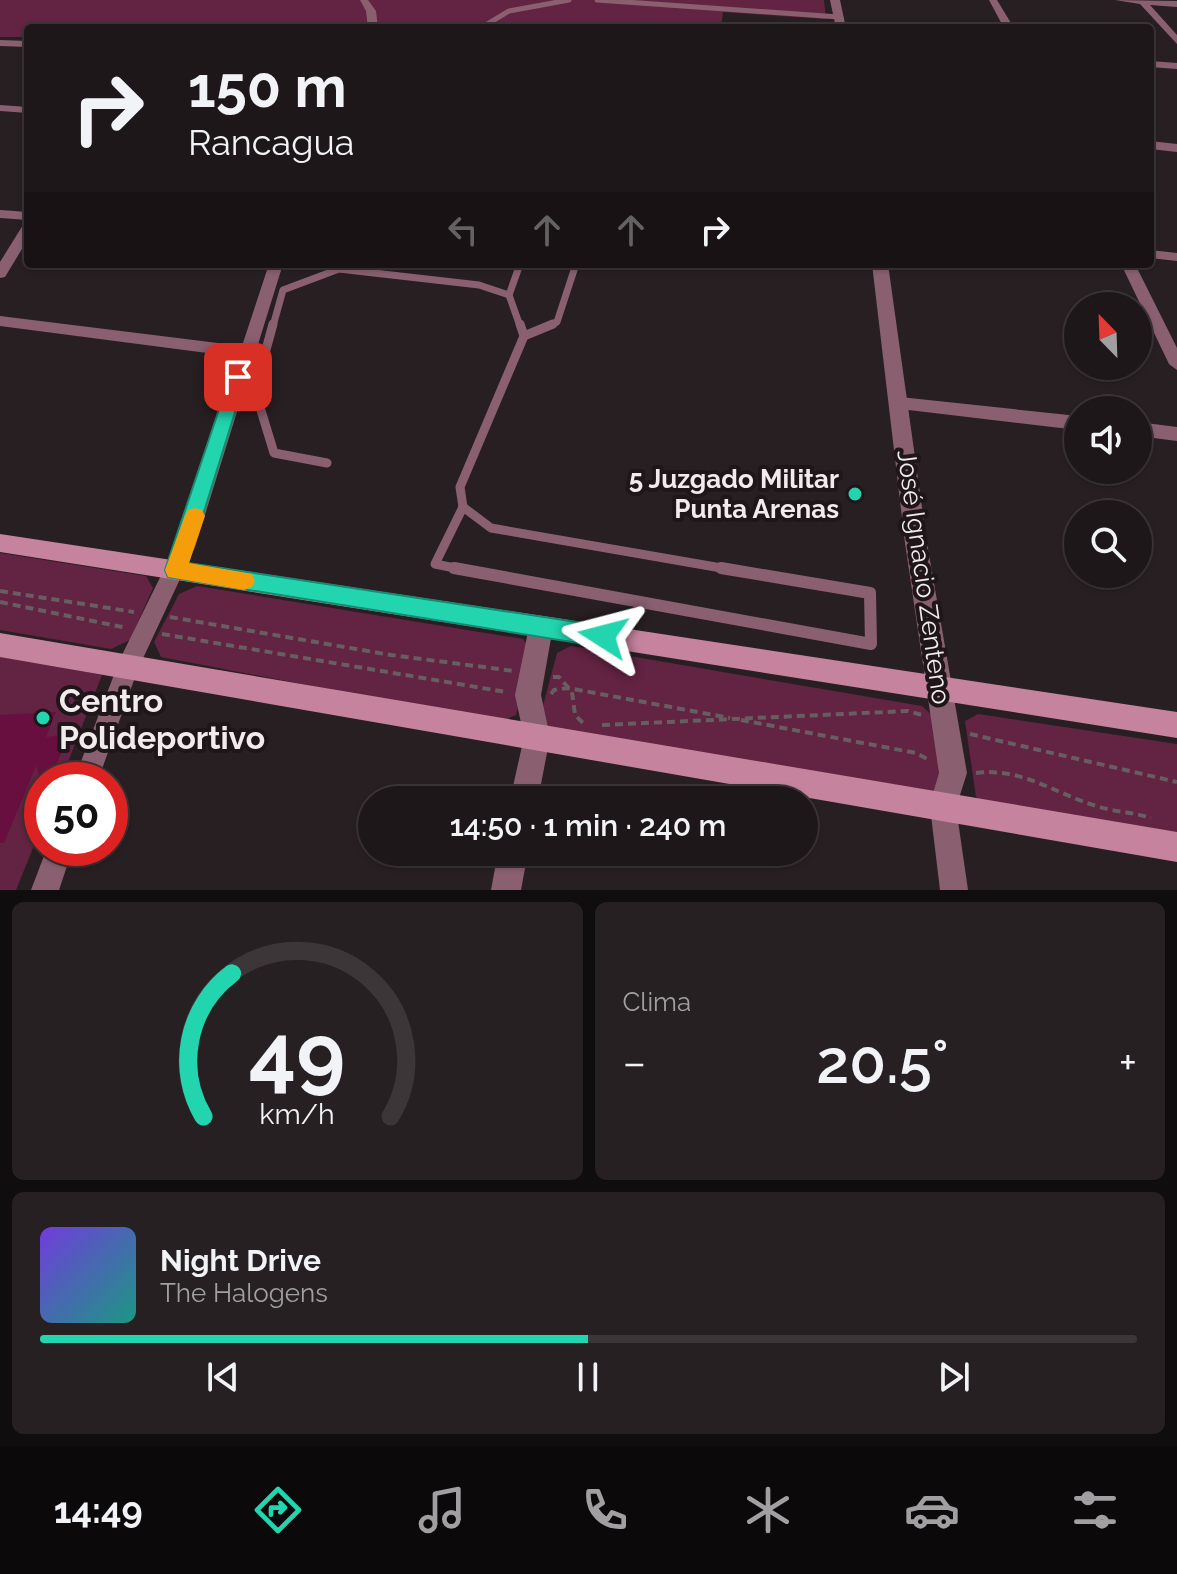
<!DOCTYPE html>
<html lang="es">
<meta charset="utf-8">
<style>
body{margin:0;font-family:Raleway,sans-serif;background:#262023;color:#f1f3f6;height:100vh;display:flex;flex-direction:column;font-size:30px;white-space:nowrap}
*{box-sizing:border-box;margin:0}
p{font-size:26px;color:#a19fa2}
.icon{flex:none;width:44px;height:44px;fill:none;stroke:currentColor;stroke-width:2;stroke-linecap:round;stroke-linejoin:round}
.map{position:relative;height:890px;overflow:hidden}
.details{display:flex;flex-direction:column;gap:12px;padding:12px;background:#100d0e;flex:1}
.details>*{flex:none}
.hud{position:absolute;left:24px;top:24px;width:1130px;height:244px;border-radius:8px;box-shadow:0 2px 6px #0004,0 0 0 2px #3c3639;background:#1e171a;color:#f1f3f6;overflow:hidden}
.needle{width:52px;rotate:337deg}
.controls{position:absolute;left:1064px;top:292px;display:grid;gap:16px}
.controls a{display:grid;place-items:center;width:88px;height:88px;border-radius:50%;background:#1e171a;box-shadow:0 2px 6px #0004,0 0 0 2px #3c3639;font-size:40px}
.speed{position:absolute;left:24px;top:762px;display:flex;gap:16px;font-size:40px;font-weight:700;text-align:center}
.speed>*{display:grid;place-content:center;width:104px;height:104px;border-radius:50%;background:#1e171a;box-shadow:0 2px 6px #0004,0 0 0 2px #3c3639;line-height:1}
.speed .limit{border:12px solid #d22;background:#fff;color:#111}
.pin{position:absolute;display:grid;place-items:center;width:68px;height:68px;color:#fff;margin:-34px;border-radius:16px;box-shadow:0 4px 12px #0006}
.me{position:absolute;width:88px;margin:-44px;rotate:279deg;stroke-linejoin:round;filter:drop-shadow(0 0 6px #0008)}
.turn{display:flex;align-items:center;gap:28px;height:168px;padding:0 32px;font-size:36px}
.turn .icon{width:104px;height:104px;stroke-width:2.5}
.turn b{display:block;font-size:56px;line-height:68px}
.lanes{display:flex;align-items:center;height:76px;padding:0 32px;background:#0003;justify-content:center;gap:40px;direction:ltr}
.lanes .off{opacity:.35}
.big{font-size:60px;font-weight:600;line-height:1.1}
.details .widget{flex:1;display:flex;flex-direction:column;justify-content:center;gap:12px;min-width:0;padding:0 28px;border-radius:12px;background:#262023}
.details .dial{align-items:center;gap:0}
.dial svg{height:208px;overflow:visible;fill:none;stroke:#3c3639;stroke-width:7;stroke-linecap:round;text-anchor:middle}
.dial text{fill:#f1f3f6;stroke:none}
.song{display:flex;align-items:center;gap:24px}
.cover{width:96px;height:96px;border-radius:12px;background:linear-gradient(135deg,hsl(260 70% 55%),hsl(170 70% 35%))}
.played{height:8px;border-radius:4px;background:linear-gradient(90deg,#22d5af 50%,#3c3639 50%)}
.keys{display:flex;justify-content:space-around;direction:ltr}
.heat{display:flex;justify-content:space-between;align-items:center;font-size:44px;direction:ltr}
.details .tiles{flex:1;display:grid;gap:12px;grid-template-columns:1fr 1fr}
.widget:last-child{grid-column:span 2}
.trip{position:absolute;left:358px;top:786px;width:460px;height:80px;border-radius:40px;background:#1e171a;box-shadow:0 2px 6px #0004,0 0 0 2px #3c3639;font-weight:600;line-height:80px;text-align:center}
.tab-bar{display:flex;height:128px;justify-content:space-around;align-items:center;background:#0c090a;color:#a19fa2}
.tab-bar .icon{width:56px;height:56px}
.tab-bar .current{color:#22d5af}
.tab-bar b{font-size:36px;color:#f1f3f6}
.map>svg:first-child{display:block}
.green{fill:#632342}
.building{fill:#690f40}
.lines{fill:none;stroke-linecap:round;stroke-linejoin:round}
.path{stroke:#665e61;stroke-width:4;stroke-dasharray:8 5;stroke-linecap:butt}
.service-far3{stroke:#8a6071;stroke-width:5}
.service-far2{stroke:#8a6071;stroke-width:7}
.service-far1{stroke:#8a6071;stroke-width:9}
.service{stroke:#8a6071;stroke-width:12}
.minor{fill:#8a6071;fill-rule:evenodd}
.tertiary{fill:#8a6071;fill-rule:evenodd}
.secondary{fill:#c5839e;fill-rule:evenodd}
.route{fill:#22d5af;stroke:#168a72;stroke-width:2}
.slow{fill:#f59e0b}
.poi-dot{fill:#22d5af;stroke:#1e1619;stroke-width:3}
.labels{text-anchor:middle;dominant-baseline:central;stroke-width:8;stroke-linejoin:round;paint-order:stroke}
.poi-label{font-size:26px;font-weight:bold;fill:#f1ebed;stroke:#1e1619;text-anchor:end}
.street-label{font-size:26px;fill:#f1ebed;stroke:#1e1619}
.near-poi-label{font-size:32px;font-weight:bold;fill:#f1ebed;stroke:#1e1619;text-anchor:start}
</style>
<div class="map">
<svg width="1177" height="890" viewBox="0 0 1177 890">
<rect width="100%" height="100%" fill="#281f22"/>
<g class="green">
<path d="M 0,0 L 824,0 L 826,19 L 723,12 L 721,28 L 28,28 L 28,37 L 0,37 Z"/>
<path d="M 0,553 L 146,576 L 153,588 L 130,640 L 111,649 L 0,630 Z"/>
<path d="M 197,586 L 523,639 L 531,651 L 516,715 L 500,722 L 161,657 L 154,642 L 179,594 Z"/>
<path d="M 571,646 L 922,706 L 936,719 L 946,793 L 542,728 L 539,721 L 557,653 Z"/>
<path d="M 0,655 L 102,675 L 61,780 L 42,780 L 42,826 L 16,890 L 0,890 Z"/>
<path d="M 978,714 L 1177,744 L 1177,844 L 989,811 L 976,797 L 965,721 Z"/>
</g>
<path class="building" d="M 56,712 L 46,737 L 70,734 L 49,780 L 41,780 L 36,766 L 4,843 L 0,843 L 0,715 Z"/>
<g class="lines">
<g class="path">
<path d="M 0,591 L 134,612"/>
<path d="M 0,602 L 127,628"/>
<path d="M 170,617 L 391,655 L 514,671"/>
<path d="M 162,634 L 506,692"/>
<path d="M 553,677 L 559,677 L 572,692 L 575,715 L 583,723"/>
<path d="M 551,694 L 554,690 L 568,688 L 730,718"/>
<path d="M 741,720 L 916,753 L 929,760"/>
<path d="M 602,725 L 908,711 L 922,715"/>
<path d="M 970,734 L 1177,782"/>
<path d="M 976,773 C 1021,767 1054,793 1096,806 C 1114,812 1133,812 1151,818"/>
</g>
<g class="service-far3">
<path d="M 597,0 L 839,17"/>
<path d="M 481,28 L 509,11 L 569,0"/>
</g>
<g class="service-far2">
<path d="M 520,264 L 509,295 L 520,326"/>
<path d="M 273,326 L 283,290 L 339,269 L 479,285 L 509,295"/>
<path d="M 548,326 L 557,322 L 576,264"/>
</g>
<g class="service-far1">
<path d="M 273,324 L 264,357 L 260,407 L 274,453 L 327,463"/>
<path d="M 520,324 L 524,336"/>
<path d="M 463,507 L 491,528 L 733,570"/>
<path d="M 463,507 L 435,564 L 465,570"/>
<path d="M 463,507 L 460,487 L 524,336 L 553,324"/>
</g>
<path class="service" d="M 454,568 L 871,644 L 870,593 L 721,568"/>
<g class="minor">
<path d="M 360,0 L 368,0 L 376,11 L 378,28 L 368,28 L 366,11 Z"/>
<path d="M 989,0 L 997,0 L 1014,28 L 1004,28 Z"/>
<path d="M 1115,0 L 1177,1 L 1177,7 L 1150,5 L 1177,35 L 1177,44 L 1140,4 Z"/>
<path d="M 0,40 L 28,41 L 28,47 L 0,46 Z"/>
<path d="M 1150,61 L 1177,63 L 1177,69 L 1150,67 Z"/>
<path d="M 0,105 L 28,107 L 28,113 L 0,111 Z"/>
<path d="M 1150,141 L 1177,144 L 1177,152 L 1150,149 Z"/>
<path d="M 0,210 L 28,212 L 28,220 L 0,218 Z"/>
<path d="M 28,224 L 28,239 L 5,277 L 0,278 L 0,262 L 23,225 Z"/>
<path d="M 1150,250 L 1177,253 L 1177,261 L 1150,258 Z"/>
<path d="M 269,264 L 283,264 L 195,547 L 138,669 L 98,780 L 74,780 L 120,659 L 175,547 L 238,357 L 0,326 L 0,316 L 242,346 Z"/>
<path d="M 1121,264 L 1135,264 L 1177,348 L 1177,370 L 1169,364 Z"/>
<path d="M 900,397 L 1078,416 L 1078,430 L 900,409 L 891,403 Z"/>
<path d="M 1138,422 L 1177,427 L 1177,441 L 1138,436 Z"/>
<path d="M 943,794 L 952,798 L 956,807 L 968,890 L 940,890 L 930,807 L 934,798 Z"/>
<path d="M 47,848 L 73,848 L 59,890 L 31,890 Z"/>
</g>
<g class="tertiary">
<path d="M 830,0 L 840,0 L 846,28 L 836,28 Z"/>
<path d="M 872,264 L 888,264 L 927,543 L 967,773 L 953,817 L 943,821 L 933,817 L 929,807 L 939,773 L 905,543 Z"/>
<path d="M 541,616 L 550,619 L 553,627 L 541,695 L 550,737 L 538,800 L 510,800 L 524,737 L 515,695 L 529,627 L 532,619 Z"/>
<path d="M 498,852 L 528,852 L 521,890 L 491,890 Z"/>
</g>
<g class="secondary">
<path d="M 0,534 L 1177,712 L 1177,738 L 0,552 Z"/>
<path d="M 0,633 L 1177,832 L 1177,862 L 0,657 Z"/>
</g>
</g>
<path class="route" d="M 238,371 L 246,377 L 188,563 L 603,626 L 611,629 L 614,636 L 611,644 L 603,647 L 168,577 L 165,570 L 230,377 Z"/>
<path class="slow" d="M 195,508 L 202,510 L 205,516 L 189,563 L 252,574 L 255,581 L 252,587 L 244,590 L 168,577 L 165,570 L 185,516 L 188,510 Z"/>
<g class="poi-dot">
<circle cx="855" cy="494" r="8"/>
<circle cx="43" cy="718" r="8"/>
</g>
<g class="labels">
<g class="poi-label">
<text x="839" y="479">5 Juzgado Militar<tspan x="839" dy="30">Punta Arenas</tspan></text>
</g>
<g class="street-label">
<text transform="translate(924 577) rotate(82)">José Ignacio Zenteno</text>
</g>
<g class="near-poi-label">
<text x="59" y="700">Centro<tspan x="59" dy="37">Polideportivo</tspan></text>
</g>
</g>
</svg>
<div class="controls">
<a><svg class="needle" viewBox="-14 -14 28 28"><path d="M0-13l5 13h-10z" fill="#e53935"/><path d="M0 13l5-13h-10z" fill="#a19fa2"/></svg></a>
<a><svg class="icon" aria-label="sound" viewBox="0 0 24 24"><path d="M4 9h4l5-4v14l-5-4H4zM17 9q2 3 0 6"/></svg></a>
<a><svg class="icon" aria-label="search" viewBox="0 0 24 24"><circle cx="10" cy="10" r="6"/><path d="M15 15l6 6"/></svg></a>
</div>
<div class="speed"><div class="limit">50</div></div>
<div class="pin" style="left:238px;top:377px;background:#d93025"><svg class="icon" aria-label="arrive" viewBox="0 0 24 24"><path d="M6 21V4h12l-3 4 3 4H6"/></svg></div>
<svg class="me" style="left:603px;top:636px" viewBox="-20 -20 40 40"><path d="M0-17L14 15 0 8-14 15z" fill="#22d5af" stroke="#fff" stroke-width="4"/></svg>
<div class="trip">14:50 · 1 min · 240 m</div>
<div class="hud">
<div class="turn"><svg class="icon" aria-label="right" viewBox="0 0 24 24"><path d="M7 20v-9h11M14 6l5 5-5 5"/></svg><div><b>150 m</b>Rancagua</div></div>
<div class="lanes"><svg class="icon off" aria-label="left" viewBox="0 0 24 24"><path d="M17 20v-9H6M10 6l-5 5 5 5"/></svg><svg class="icon off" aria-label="ahead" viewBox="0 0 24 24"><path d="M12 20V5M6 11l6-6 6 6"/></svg><svg class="icon off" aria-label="ahead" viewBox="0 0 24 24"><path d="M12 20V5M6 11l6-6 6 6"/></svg><svg class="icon" aria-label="right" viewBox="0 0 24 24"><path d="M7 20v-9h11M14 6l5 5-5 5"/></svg></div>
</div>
</div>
<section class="details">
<div class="tiles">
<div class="widget dial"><svg viewBox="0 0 100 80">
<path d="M14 69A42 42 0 1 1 86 69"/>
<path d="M14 69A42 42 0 0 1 25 14" stroke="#22d5af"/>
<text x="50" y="56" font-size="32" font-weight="700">49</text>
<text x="50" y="72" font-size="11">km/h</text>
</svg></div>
<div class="widget"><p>Clima</p>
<div class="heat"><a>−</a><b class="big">20.5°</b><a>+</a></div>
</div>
<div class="widget">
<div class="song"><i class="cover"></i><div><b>Night Drive</b><p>The Halogens</p></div></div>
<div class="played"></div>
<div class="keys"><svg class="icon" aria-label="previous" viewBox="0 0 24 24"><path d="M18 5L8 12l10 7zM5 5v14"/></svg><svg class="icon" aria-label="pause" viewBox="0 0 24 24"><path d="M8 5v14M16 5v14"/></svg><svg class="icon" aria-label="next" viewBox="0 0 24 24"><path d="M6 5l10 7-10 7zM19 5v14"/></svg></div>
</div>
</div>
</section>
<nav class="tab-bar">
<b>14:49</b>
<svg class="icon current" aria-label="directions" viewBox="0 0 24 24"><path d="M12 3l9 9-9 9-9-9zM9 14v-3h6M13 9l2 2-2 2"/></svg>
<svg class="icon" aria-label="music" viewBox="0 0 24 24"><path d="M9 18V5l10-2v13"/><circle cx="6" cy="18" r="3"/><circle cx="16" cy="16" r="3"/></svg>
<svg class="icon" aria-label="phone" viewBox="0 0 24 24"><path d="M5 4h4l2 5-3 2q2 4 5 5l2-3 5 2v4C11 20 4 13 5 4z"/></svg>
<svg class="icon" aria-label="climate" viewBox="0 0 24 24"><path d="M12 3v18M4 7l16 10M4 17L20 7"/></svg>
<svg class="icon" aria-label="car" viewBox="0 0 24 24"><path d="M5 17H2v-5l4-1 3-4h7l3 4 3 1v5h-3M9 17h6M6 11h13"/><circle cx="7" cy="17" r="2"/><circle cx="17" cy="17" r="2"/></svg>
<svg class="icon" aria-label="filters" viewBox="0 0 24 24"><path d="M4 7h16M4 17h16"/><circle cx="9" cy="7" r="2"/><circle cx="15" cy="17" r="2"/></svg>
</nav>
